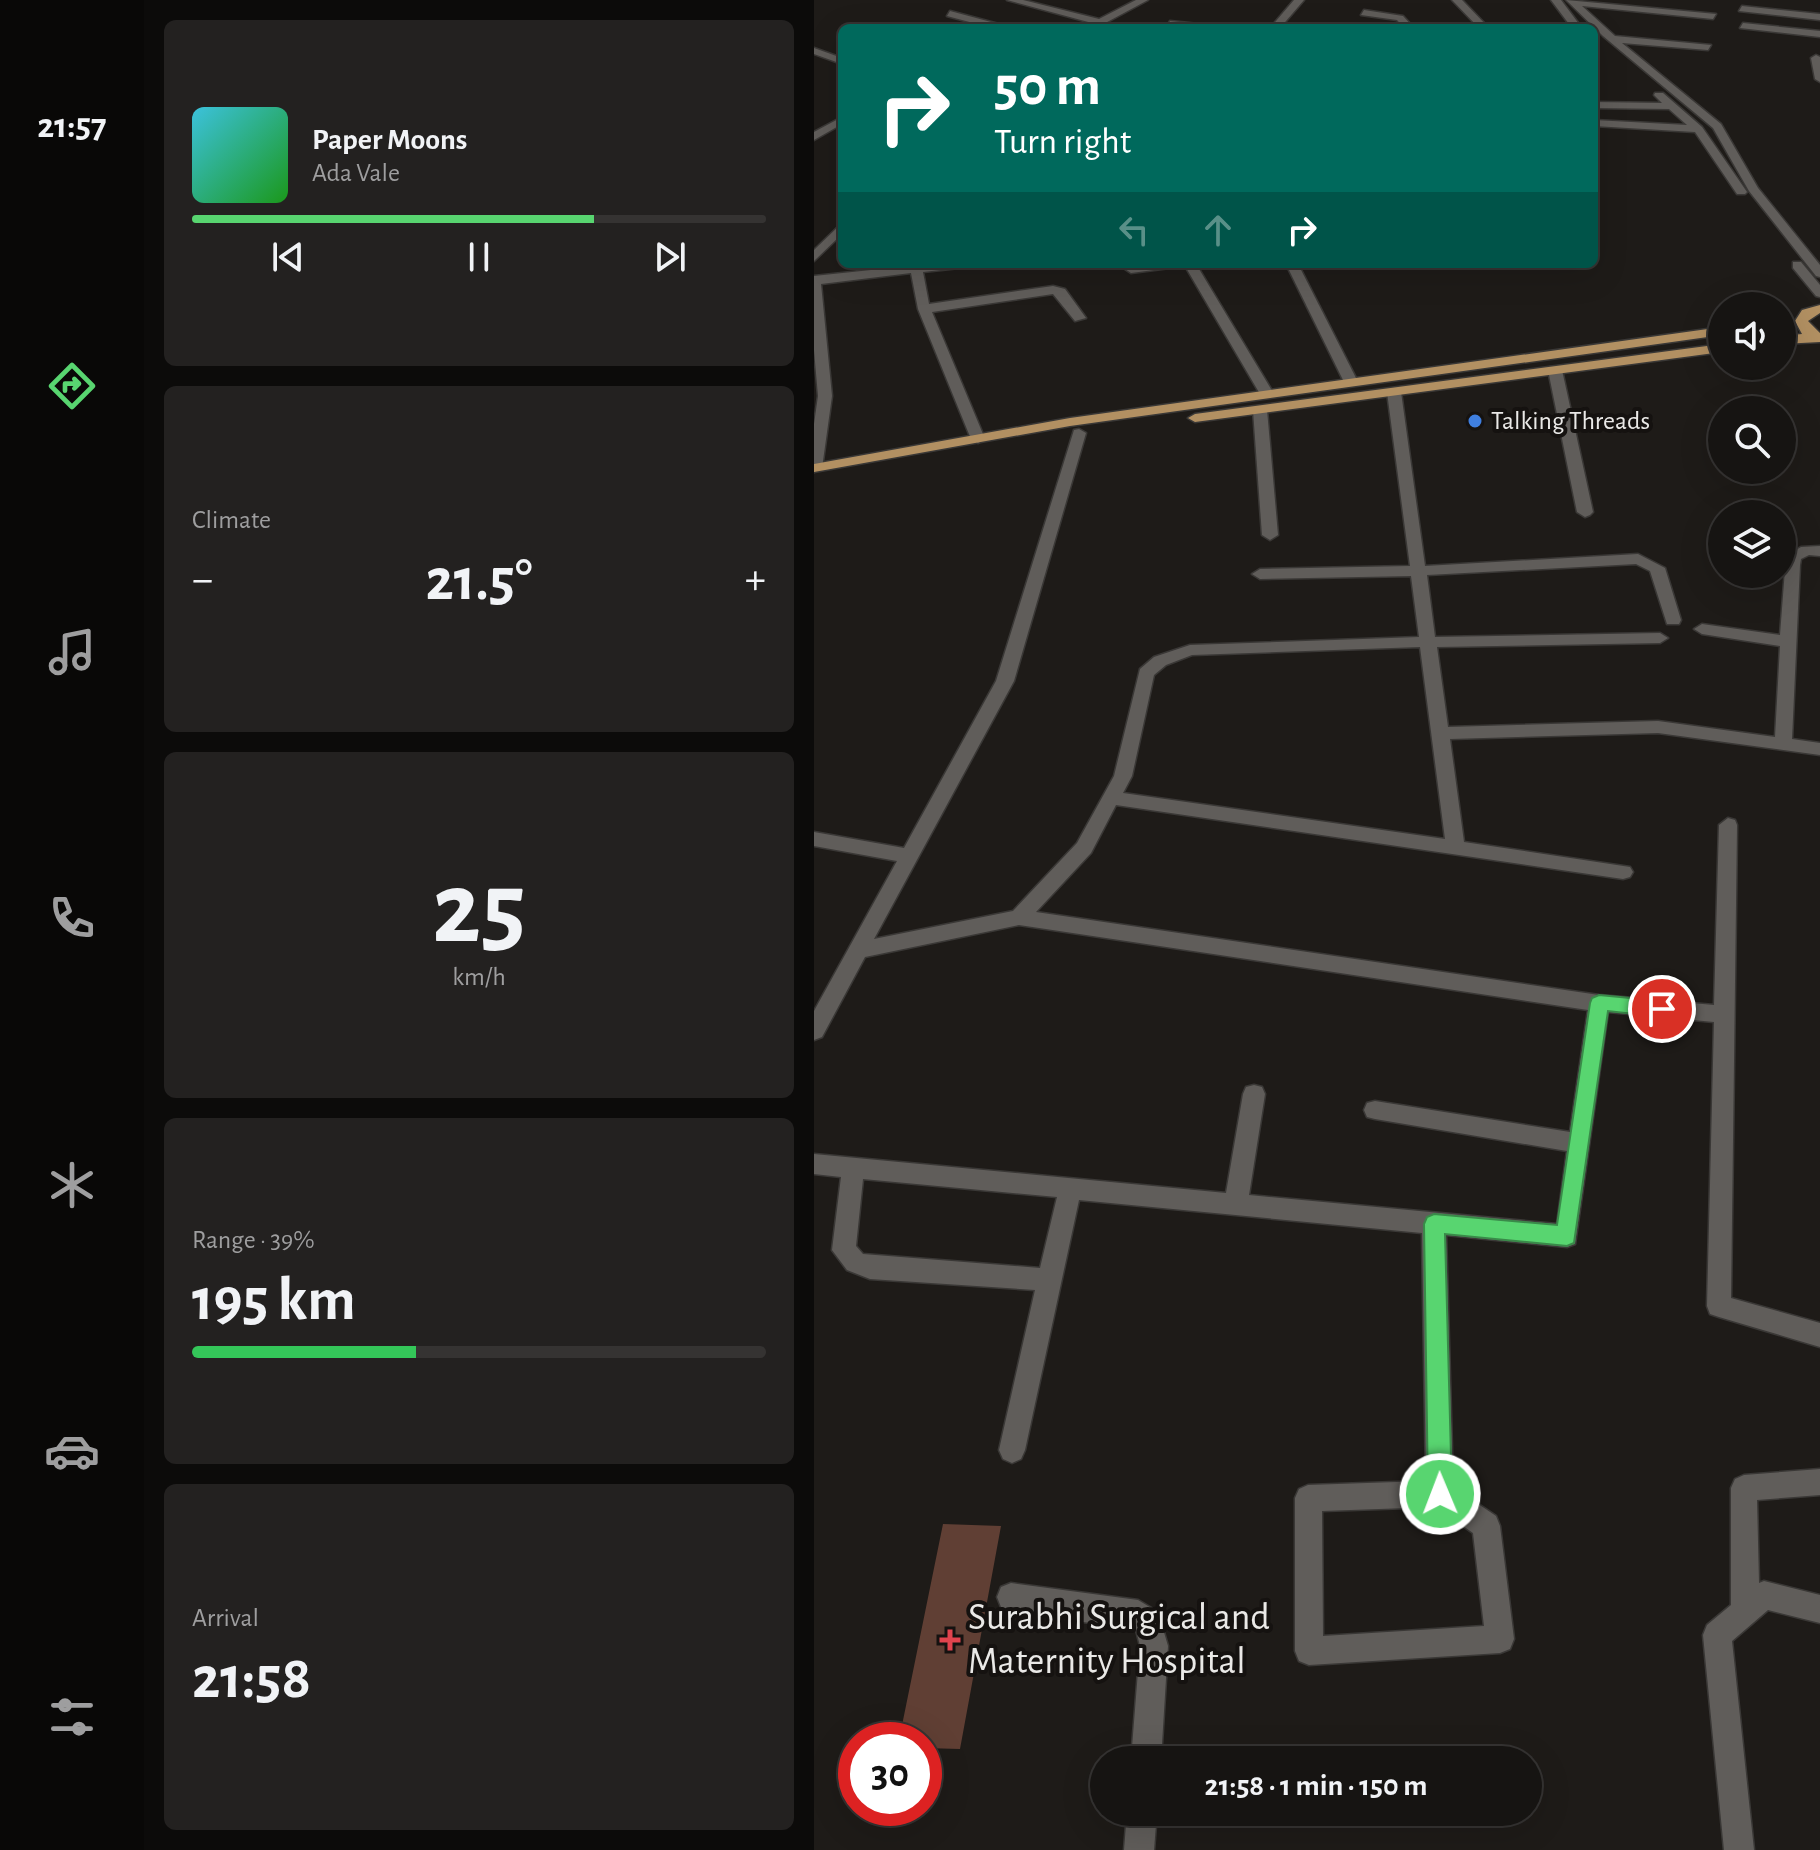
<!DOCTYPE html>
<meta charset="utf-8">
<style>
body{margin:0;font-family:"Alegreya Sans",sans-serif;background:#232120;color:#f1f3f6;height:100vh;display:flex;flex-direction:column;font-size:30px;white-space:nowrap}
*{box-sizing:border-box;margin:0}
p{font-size:26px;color:#9e9e9f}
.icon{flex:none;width:44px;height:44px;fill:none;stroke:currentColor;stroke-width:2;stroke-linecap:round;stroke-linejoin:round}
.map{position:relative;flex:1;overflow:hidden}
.drawer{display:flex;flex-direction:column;gap:20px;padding:20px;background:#0c0b0a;width:670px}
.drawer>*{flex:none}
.guide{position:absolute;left:24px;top:24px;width:760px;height:244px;border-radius:12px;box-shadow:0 8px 32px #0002,0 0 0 2px #353332;background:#00695c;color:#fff;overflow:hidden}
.controls{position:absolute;left:894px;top:292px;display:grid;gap:16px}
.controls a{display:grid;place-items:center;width:88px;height:88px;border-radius:50%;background:#161412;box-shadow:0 8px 32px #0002,0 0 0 2px #353332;font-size:40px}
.speed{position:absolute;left:24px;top:1722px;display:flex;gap:16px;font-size:40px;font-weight:700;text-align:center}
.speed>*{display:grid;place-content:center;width:104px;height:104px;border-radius:50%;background:#161412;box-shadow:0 8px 32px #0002,0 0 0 2px #353332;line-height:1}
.speed .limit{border:12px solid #d22;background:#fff;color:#111}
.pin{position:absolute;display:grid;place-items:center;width:68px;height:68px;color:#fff;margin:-34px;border:4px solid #fff;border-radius:50%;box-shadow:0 2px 8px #0007}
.me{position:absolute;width:88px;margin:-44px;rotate:359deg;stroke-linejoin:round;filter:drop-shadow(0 0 6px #0008)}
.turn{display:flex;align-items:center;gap:28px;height:168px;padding:0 24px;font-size:36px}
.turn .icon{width:104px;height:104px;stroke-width:2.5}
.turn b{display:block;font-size:56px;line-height:68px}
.lanes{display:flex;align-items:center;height:76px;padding:0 24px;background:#0003;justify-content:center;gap:40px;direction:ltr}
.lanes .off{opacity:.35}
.big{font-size:60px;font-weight:700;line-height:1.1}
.drawer .tile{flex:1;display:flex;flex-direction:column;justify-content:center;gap:12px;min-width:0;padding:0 28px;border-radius:12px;background:#232120}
.drawer .dial{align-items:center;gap:0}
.dial b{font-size:104px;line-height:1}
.song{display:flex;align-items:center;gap:24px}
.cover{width:96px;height:96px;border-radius:12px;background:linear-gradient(135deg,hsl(190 70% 55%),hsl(120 70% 35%))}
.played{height:8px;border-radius:4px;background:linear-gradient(90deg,#58d570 70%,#353332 70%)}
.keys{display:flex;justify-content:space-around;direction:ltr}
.heat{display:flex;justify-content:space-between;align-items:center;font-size:44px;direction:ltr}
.charge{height:12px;border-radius:6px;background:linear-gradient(90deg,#34c759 39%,#353332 0)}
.trip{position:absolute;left:276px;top:1746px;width:452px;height:80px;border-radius:40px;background:#161412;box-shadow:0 8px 32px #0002,0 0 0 2px #353332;font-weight:700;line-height:80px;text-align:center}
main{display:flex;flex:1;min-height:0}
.tab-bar{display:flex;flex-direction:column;width:144px;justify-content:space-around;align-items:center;background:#090807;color:#9e9e9f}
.tab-bar .icon{width:56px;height:56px}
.tab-bar .on{color:#58d570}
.tab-bar b{font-size:36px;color:#f1f3f6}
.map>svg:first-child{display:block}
.building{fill:#603f34}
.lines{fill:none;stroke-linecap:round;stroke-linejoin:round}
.minor-casing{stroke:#3a3836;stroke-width:3}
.major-casing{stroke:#3a3836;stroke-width:3}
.minor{fill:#605d5a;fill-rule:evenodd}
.major{fill:#b29062;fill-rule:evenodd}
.route{fill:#58d570;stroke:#398a49;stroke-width:2}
.shop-dot{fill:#3f7fe0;stroke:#151210;stroke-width:3}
.health-dot{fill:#e0444e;stroke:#151210;stroke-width:3}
.labels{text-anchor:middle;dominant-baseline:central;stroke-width:8;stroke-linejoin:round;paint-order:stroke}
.far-poi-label{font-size:26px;fill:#eae9e7;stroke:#151210;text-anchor:start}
.near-poi-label{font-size:38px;fill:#eae9e7;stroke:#151210;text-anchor:start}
</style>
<main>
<nav class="tab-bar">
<b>21:57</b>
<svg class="icon on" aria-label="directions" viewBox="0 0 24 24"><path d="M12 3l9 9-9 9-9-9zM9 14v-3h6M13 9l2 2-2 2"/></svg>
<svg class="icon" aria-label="music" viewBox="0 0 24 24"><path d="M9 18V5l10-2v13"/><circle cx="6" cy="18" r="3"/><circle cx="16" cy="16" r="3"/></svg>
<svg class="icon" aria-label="phone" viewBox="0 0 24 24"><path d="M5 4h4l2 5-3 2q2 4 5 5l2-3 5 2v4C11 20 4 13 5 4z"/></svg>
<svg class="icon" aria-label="climate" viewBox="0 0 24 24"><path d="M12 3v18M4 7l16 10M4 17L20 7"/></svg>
<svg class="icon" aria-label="car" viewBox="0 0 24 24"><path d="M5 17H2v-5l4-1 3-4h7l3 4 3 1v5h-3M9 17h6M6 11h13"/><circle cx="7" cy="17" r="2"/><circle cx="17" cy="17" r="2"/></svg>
<svg class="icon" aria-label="filters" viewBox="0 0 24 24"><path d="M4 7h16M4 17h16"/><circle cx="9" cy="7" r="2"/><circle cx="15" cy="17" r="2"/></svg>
</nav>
<section class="drawer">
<div class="tile">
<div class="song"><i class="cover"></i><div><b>Paper Moons</b><p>Ada Vale</p></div></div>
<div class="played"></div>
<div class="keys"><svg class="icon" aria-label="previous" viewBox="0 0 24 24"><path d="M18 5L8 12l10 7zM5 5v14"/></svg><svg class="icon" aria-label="pause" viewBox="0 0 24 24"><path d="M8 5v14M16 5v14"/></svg><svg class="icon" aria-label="next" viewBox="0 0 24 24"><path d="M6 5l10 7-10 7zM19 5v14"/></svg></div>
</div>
<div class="tile"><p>Climate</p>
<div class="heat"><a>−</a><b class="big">21.5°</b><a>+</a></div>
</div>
<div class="tile dial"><b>25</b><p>km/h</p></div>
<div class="tile"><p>Range · 39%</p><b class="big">195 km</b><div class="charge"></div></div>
<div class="tile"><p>Arrival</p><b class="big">21:58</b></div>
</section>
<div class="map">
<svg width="1006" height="1850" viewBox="0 0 1006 1850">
<rect width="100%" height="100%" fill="#1e1b18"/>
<path class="building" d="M 129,1524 L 187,1526 L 146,1749 L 110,1748 L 110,1740 L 85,1740 Z"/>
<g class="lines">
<defs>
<g id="minor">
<path d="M 193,0 L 209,0 L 285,19 L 322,0 L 334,0 L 282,28 L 270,28 L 278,23 Z"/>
<path d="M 480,0 L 490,0 L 466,28 L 456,28 Z"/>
<path d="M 638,0 L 648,0 L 675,28 L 665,28 Z"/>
<path d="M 737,0 L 747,0 L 768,28 L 758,28 Z"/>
<path d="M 752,0 L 902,14 L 899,19 L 768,6 L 801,36 L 897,45 L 894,50 L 808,43 L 907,124 L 944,188 L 1006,265 L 1006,277 L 1002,276 L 935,191 L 899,128 L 789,36 Z"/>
<path d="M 928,6 L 1006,14 L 1006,20 L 925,11 Z"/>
<path d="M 550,10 L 589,16 L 600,28 L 590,28 L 583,20 L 547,15 Z"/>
<path d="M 136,11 L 192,26 L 194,28 L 178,28 L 133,16 Z"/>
<path d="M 356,21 L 394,25 L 399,28 L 353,26 Z"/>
<path d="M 929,23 L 1006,31 L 1006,37 L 926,28 Z"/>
<path d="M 0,48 L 28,58 L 28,64 L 0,54 Z"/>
<path d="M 1002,55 L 1006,57 L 1006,82 L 1001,79 L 997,58 Z"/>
<path d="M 841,93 L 849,93 L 888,127 L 933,192 L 931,194 L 923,194 L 881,132 L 780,126 L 780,120 L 873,125 L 855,109 L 780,108 L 780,102 L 848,103 L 840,95 Z"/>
<path d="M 28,117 L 28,124 L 0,140 L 0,132 Z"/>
<path d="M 28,223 L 28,234 L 0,261 L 0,250 Z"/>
<path d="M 979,262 L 987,262 L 1006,285 L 1006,297 L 1002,296 L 979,268 Z"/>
<path d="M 114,264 L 151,264 L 145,268 L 109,272 L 115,304 L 239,286 L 251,289 L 272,318 L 261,321 L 239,294 L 118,312 L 171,439 L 164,443 L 157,439 L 104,309 L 97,273 L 7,284 L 18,396 L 8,468 L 0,472 L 0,424 L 4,396 L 0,350 L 0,276 Z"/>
<path d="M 330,264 L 382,264 L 460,394 L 458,397 L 446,394 L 371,266 L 317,273 L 311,269 Z"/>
<path d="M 472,264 L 484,264 L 544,382 L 542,385 L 530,382 Z"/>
<path d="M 736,367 L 748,370 L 779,512 L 776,515 L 771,517 L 763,512 L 734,370 Z"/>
<path d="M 580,388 L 587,392 L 611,566 L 824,554 L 851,568 L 867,620 L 865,624 L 853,624 L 836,571 L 822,564 L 613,575 L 621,637 L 846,633 L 854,638 L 846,643 L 623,647 L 634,727 L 844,721 L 961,737 L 966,646 L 888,634 L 880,629 L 888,624 L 966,635 L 972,556 L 987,547 L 1006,546 L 1006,556 L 995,555 L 987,559 L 986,565 L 978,739 L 1006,743 L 1006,755 L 844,733 L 636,739 L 650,842 L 816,867 L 819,872 L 816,877 L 809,879 L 302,805 L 277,853 L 222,912 L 785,995 L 900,1005 L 905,825 L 914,818 L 921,820 L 923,825 L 917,1298 L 1006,1323 L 1006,1347 L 905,1317 L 896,1314 L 893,1306 L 900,1022 L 794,1012 L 761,1244 L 753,1247 L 632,1235 L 639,1487 L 682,1516 L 686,1526 L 700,1639 L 696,1649 L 686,1653 L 495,1665 L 485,1661 L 481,1651 L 481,1498 L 485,1489 L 494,1485 L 612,1481 L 608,1233 L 265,1200 L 211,1450 L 207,1459 L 198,1463 L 189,1459 L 185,1450 L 221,1290 L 56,1279 L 33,1270 L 18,1250 L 27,1177 L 0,1174 L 0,1154 L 412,1193 L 429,1094 L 432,1087 L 440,1085 L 448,1087 L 451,1094 L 435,1195 L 743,1224 L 753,1151 L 561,1119 L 553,1117 L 550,1110 L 553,1103 L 561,1101 L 756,1132 L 774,1010 L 205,925 L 51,957 L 8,1037 L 0,1040 L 0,1011 L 83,861 L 0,846 L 0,832 L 90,848 L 182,681 L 260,430 L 265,429 L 272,433 L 200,681 L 60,939 L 199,911 L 263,843 L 300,776 L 326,669 L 340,657 L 376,645 L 605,637 L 597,576 L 446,579 L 438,574 L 446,569 L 596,566 L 573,392 ZM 606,647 L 631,839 L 309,793 L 318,776 L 340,675 L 352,665 L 378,655 ZM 49,1179 L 243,1197 L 226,1268 L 49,1254 L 42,1246 ZM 622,1507 L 659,1533 L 670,1626 L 509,1636 L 508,1511 Z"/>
<path d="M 446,406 L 453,410 L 464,535 L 456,540 L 448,535 L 439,410 Z"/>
<path d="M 1006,1469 L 1006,1495 L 943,1500 L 945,1583 L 950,1581 L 1006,1595 L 1006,1623 L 954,1610 L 918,1641 L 940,1850 L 910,1850 L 889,1635 L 893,1625 L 917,1605 L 917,1488 L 921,1479 L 930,1475 Z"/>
<path d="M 197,1583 L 324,1600 L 344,1612 L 354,1646 L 347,1760 L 317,1760 L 326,1646 L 322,1630 L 197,1611 L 187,1607 L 183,1597 L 187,1587 Z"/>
<path d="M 313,1812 L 343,1812 L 340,1850 L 310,1850 Z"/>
</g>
<g id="major">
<path d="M 1006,305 L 1006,313 L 994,321 L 1006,333 L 1006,342 L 968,344 L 968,336 L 988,334 L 981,321 L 988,310 Z"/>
<path d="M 908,327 L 908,335 L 256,426 L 0,472 L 0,464 L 256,418 Z"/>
<path d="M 908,344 L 908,352 L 381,422 L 374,418 L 381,414 Z"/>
</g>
</defs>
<use href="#minor" class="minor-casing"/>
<use href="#major" class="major-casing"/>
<use href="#minor" class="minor"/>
<use href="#major" class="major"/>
</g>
<path class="route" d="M 785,995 L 848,1001 L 855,1004 L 858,1009 L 855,1014 L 848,1017 L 794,1011 L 760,1243 L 753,1246 L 631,1234 L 638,1494 L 635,1502 L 626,1506 L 618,1502 L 614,1494 L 610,1224 L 613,1217 L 620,1214 L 743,1225 L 776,1003 L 778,998 Z"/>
<circle class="shop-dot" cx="661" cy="421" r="8"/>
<path class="health-dot" d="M132 1628h8v8h8v8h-8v8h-8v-8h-8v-8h8z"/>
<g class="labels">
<g class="far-poi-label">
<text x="677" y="421">Talking Threads</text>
</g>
<g class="near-poi-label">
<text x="154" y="1618">Surabhi Surgical and<tspan x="154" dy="44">Maternity Hospital</tspan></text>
</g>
</g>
</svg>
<div class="controls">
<a><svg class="icon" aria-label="sound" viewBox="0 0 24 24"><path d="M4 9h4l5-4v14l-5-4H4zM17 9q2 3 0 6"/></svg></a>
<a><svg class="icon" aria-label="search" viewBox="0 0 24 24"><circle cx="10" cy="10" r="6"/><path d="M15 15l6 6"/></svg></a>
<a><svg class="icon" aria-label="layers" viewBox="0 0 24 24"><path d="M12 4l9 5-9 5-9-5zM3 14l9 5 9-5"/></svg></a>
</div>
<div class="speed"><div class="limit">30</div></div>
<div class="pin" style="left:848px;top:1009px;background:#d93025"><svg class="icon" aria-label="arrive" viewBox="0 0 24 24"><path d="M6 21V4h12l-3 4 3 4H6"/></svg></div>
<svg class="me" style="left:626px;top:1494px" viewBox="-20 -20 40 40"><circle r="17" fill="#58d570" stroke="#fff" stroke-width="3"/><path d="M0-11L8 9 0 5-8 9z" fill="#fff"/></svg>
<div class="trip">21:58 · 1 min · 150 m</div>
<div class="guide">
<div class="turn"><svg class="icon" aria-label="right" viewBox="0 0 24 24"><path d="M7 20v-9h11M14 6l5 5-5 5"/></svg><div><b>50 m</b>Turn right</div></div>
<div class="lanes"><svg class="icon off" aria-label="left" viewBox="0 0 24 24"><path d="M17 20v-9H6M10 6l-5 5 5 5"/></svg><svg class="icon off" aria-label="ahead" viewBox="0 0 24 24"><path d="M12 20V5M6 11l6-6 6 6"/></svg><svg class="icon" aria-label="right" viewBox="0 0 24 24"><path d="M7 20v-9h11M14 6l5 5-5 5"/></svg></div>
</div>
</div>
</main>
